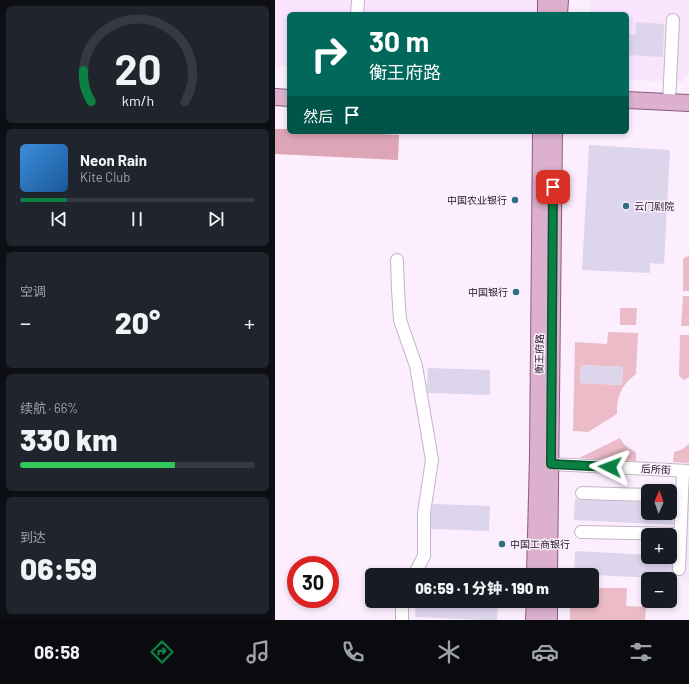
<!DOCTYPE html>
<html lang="zh">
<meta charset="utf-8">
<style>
body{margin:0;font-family:Barlow,"Noto Sans SC",sans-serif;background:#20242c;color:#f1f3f6;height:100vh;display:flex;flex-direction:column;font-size:15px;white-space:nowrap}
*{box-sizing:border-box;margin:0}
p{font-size:13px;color:#9ea1a6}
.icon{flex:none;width:22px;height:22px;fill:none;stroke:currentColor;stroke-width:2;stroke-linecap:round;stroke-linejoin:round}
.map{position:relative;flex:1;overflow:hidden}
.sheet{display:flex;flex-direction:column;gap:6px;padding:6px;background:#0d0f14;width:275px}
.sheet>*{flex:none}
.guide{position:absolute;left:12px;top:12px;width:342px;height:122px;border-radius:6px;box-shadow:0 2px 6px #0003;background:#00695c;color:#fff;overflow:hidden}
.needle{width:26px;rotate:2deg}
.buttons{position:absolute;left:366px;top:484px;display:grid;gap:8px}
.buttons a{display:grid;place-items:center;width:36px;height:36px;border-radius:6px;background:#171b24;box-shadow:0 2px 6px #0003;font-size:20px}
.speed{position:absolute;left:12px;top:556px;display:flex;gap:8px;font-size:20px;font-weight:700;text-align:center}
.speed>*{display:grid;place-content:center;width:52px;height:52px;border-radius:50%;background:#171b24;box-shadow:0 2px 6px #0003;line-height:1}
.speed .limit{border:6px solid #d22;background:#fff;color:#111}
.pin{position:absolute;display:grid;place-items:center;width:34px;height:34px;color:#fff;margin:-17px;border-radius:8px;box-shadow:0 2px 6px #0006}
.me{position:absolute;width:44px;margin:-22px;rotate:273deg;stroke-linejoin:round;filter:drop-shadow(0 0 3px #0008)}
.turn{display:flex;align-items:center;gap:14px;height:84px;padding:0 16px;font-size:18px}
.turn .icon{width:52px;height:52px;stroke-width:2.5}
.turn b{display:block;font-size:28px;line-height:34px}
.then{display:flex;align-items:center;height:38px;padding:0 16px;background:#0003;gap:8px;font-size:15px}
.big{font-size:30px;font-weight:800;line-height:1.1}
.sheet .tile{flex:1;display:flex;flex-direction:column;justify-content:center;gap:6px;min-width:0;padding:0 14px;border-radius:6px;background:#20242c}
.sheet .dial{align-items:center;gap:0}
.dial svg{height:104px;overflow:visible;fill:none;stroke:#363941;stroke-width:7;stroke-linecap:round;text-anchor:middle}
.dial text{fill:#f1f3f6;stroke:none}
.song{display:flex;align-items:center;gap:12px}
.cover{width:48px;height:48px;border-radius:6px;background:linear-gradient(135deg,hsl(210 70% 55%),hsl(210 70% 35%))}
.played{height:4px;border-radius:2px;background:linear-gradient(90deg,#0b8043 20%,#363941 20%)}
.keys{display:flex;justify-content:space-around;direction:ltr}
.heat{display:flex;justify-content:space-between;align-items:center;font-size:22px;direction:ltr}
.charge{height:6px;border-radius:3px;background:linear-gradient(90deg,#34c759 66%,#363941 0)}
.trip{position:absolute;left:90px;top:568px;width:234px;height:40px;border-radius:6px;background:#171b24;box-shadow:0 2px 6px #0003;font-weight:800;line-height:40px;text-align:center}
.dock{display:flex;height:64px;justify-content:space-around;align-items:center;background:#090b0e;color:#9ea1a6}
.dock .icon{width:28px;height:28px}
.dock .selected{color:#0b8043}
.dock b{font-size:18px;color:#f1f3f6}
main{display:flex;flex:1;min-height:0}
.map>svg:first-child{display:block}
.built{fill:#f9e3fd}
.green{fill:#ecbbc8;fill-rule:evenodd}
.forest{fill:#dda5b5}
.building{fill:#ddd5ec}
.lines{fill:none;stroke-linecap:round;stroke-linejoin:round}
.minor-casing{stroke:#c3b3c6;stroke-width:14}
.major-casing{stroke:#8d5a7d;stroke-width:18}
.minor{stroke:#fff;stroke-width:12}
.major{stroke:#ddb1ce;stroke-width:16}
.route-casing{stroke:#07532c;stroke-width:10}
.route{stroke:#0b8043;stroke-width:7}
.poi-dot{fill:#2f6e83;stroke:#fceefe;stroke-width:1.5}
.labels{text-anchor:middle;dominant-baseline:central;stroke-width:3;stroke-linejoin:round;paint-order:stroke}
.poi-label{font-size:10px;fill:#201a21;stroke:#fceefe;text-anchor:end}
.street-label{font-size:10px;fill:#201a21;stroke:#fceefe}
</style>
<main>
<section class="sheet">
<div class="tile dial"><svg viewBox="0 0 100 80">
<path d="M14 69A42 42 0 1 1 86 69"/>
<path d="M14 69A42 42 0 0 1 8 45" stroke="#0b8043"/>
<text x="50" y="56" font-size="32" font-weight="700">20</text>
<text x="50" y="72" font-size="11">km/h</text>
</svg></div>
<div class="tile">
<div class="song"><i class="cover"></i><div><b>Neon Rain</b><p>Kite Club</p></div></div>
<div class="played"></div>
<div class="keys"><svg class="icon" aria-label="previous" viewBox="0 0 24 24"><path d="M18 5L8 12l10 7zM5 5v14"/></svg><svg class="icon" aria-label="pause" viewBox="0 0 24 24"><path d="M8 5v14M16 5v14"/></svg><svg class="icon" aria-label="next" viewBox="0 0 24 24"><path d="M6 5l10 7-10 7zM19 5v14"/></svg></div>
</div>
<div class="tile"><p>空调</p>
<div class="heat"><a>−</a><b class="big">20°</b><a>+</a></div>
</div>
<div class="tile"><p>续航 · 66%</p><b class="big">330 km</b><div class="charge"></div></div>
<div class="tile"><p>到达</p><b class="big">06:59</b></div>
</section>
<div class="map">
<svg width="414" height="620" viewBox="0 0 414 620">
<rect width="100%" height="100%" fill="#fceefe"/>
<g class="built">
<path d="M 0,0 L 76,0 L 75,14 L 14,14 L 14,67 L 0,66 Z"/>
<path d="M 90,0 L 266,0 L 265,14 L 89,14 Z"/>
<path d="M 316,0 L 414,0 L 414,74 L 409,74 L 409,82 L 352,80 L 352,14 L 315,14 Z"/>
<path d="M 412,478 L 414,479 L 414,580 L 406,579 Z"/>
</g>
<g class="green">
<path d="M 414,255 L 414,291 L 408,291 L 408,259 Z"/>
<path d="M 408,296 L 414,296 L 414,326 L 406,326 Z"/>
<path d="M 345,308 L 362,308 L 361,325 L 345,325 Z"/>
<path d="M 333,332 L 363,333 L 361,374 C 347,384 341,397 342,414 L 313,432 L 298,431 L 300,342 L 332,344 ZM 306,365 L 348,367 L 347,385 L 305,383 Z"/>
<path d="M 405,335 L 414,335 L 414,377 L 409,380 L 404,376 Z"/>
<path d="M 345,438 C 349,445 353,449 361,452 L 361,461 L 304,458 Z"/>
<path d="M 414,444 L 414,463 L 398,462 L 399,452 L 408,449 Z"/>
<path d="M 317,588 L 352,588 L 351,606 L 371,607 L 370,620 L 295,620 L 295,601 L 317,601 Z"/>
</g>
<path class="forest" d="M 0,129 L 14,129 L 14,132 L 70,132 L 124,135 L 123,160 L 0,154 Z"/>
<g class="building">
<path d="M 361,22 L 389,24 L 388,57 L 352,55 L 352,34 L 360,35 Z"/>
<path d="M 314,145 L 395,150 L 389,264 L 375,263 L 375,273 L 307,270 Z"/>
<path d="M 306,365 L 348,367 L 347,385 L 305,383 Z"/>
<path d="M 153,368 L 215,370 L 215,395 L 153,393 L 152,387 Z"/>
<path d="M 300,498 L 307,500 L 373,502 L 373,513 L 395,513 L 395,502 L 399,503 L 398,525 L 299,520 Z"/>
<path d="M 158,504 L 215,506 L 214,531 L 156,529 L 156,514 Z"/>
<path d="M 300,551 L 373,555 L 373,557 L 397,557 L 397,572 L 400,575 L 399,579 L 299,574 Z"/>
<path d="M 141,601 L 223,601 L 222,620 L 205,620 L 140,617 Z"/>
</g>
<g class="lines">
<defs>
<g id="minor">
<path d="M 82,14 L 83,0"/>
<path d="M 394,102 L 398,20"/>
<path d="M 122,260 L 123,290 L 125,320 L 141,366 L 157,460 L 149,513 L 149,556 L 139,575"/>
<path d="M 276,464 L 414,471"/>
<path d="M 307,493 L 373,495"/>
<path d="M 306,532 L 405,534"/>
<path d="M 404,569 L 408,471"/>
<path d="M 127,620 L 127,605 L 128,601"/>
</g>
<g id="major">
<path d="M 271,14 L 271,0"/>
<path d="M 284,14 L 285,0"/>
<path d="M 0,97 L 14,98"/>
<path d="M 352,100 L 414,103"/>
<path d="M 260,575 L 263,456 L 266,132"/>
<path d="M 274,575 L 279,132"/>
<path d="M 259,620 L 260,601"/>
<path d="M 274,620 L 274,601"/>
</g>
</defs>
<use href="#minor" class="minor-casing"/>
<use href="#major" class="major-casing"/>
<use href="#minor" class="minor"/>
<use href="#major" class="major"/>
</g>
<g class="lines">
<defs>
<path id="route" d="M 278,187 L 276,464 L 335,467"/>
</defs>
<use href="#route" class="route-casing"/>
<use href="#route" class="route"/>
</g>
<g class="poi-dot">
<circle cx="240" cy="200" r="4"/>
<circle cx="351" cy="206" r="4"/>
<circle cx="241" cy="292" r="4"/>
<circle cx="227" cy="544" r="4"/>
</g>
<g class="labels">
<g class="poi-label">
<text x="232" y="200">中国农业银行</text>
<text x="359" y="206" text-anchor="start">云门剧院</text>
<text x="233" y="292">中国银行</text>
<text x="235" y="544" text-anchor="start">中国工商银行</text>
</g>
<g class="street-label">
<text transform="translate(264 354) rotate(-89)">衡王府路</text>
<text transform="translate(381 469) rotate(3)">后所街</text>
</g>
</g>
</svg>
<div class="buttons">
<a><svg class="needle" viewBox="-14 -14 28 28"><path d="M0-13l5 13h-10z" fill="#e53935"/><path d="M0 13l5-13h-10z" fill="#9ea1a6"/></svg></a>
<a>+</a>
<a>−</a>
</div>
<div class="speed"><div class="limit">30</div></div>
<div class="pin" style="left:278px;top:187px;background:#d93025"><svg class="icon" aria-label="arrive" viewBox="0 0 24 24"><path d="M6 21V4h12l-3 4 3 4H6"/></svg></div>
<svg class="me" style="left:335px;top:467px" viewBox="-20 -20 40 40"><path d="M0-17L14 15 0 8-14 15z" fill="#0b8043" stroke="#fff" stroke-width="4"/></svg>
<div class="trip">06:59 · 1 分钟 · 190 m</div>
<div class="guide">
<div class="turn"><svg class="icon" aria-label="right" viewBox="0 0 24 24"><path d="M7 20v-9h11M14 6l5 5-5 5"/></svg><div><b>30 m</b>衡王府路</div></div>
<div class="then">然后<svg class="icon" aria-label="arrive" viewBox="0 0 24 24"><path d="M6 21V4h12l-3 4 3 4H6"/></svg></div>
</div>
</div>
</main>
<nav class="dock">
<b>06:58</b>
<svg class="icon selected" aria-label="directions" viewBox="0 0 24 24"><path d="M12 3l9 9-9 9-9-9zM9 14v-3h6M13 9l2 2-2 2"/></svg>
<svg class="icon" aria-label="music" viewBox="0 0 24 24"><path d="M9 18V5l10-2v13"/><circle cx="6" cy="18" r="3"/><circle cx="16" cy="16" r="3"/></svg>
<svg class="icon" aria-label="phone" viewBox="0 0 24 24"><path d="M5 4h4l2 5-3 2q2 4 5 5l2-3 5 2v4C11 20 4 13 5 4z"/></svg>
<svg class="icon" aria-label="climate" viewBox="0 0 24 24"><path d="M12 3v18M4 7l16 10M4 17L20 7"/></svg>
<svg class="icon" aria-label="car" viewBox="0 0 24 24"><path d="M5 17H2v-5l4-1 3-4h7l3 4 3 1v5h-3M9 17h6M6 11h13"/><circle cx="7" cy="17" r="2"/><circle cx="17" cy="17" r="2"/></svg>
<svg class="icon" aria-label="filters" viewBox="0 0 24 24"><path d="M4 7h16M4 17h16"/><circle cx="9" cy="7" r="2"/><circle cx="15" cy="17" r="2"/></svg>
</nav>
